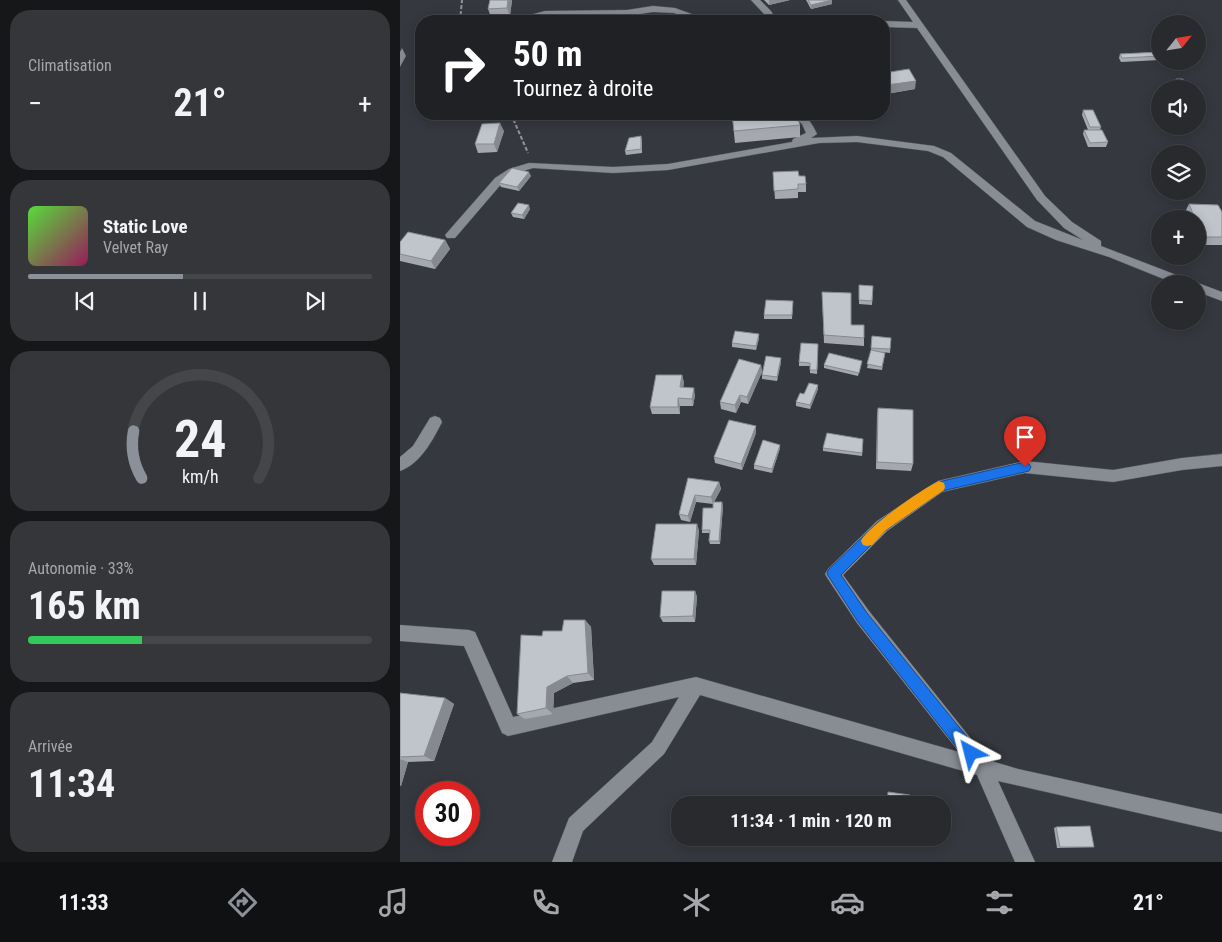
<!DOCTYPE html>
<html lang="fr">
<meta charset="utf-8">
<style>
body{margin:0;font-family:"Roboto Condensed",sans-serif;background:#34363a;color:#f1f3f6;height:100vh;display:flex;flex-direction:column;font-size:19px;white-space:nowrap}
*{box-sizing:border-box;margin:0}
p{font-size:16px;color:#a5a7aa}
.icon{flex:none;width:28px;height:28px;fill:none;stroke:currentColor;stroke-width:2;stroke-linecap:round;stroke-linejoin:round}
.map{position:relative;flex:1;overflow:hidden}
.side{display:flex;flex-direction:column;gap:10px;padding:10px;background:#161719;width:400px}
.side>*{flex:none}
.guide{position:absolute;left:15px;top:15px;width:475px;height:105px;border-radius:20px;box-shadow:0 2px 12px #0003,0 0 0 1px #44464a;background:#202124;color:#fff;overflow:hidden}
.needle{width:32px;rotate:60deg}
.controls{position:absolute;left:751px;top:15px;display:grid;gap:10px}
.controls a{display:grid;place-items:center;width:55px;height:55px;border-radius:50%;background:#282a2e;box-shadow:0 2px 12px #0003,0 0 0 1px #44464a;font-size:25px}
.speed{position:absolute;left:15px;top:781px;display:flex;gap:10px;font-size:25px;font-weight:700;text-align:center}
.speed>*{display:grid;place-content:center;width:65px;height:65px;border-radius:50%;background:#282a2e;box-shadow:0 2px 12px #0003,0 0 0 1px #44464a;line-height:1}
.speed .limit{border:8px solid #d22;background:#fff;color:#111}
.pin{position:absolute;display:grid;place-items:center;width:42px;height:42px;color:#fff;margin:-51px -21px;border-radius:50% 50% 50% 0;rotate:-45deg;box-shadow:0 0 5px #0007}
.pin .icon{rotate:45deg}
.me{position:absolute;width:55px;margin:-28px;rotate:322deg;stroke-linejoin:round;filter:drop-shadow(0 0 4px #0008)}
.turn{display:flex;align-items:center;gap:18px;height:105px;padding:0 15px;font-size:22px}
.turn .icon{width:65px;height:65px;stroke-width:2.5}
.turn b{display:block;font-size:35px;line-height:42px}
.big{font-size:38px;font-weight:700;line-height:1.1}
.side .card{flex:1;display:flex;flex-direction:column;justify-content:center;gap:8px;min-width:0;padding:0 18px;border-radius:20px;background:#34363a}
.side .dial{align-items:center;gap:0}
.dial svg{height:130px;overflow:visible;fill:none;stroke:#44464a;stroke-width:7;stroke-linecap:round;text-anchor:middle}
.dial text{fill:#f1f3f6;stroke:none}
.song{display:flex;align-items:center;gap:15px}
.cover{width:60px;height:60px;border-radius:8px;background:linear-gradient(135deg,hsl(110 70% 55%),hsl(330 70% 35%))}
.played{height:5px;border-radius:2px;background:linear-gradient(90deg,#8c9099 45%,#44464a 45%)}
.keys{display:flex;justify-content:space-around;direction:ltr}
.heat{display:flex;justify-content:space-between;align-items:center;font-size:28px;direction:ltr}
.charge{height:8px;border-radius:4px;background:linear-gradient(90deg,#34c759 33%,#44464a 0)}
.trip{position:absolute;left:271px;top:796px;width:280px;height:50px;border-radius:20px;background:#282a2e;box-shadow:0 2px 12px #0003,0 0 0 1px #44464a;font-weight:700;line-height:50px;text-align:center}
.tabs{display:flex;height:80px;justify-content:space-around;align-items:center;background:#101112;color:#a5a7aa}
.tabs .icon{width:35px;height:35px}
.tabs .selected{color:#8c9099}
.tabs b{font-size:22px;color:#f1f3f6}
main{display:flex;flex:1;min-height:0}
.map>svg:first-child{display:block}
.lines{fill:none;stroke-linecap:round;stroke-linejoin:round}
.minor-casing{stroke:#52555a;stroke-width:1}
.path{stroke:#919499;stroke-width:2;stroke-dasharray:4 2;stroke-linecap:butt}
.minor{fill:#888c93;fill-rule:evenodd}
.wall{fill:#a5a9af}
.shaded-wall{fill:#868a8f}
.building{fill:#c0c5cc;stroke:#868a8f}
.route{fill:#1a73e8;stroke:#114b97}
.slow{fill:#f59e0b}
</style>
<main>
<section class="side">
<div class="card"><p>Climatisation</p>
<div class="heat"><a>−</a><b class="big">21°</b><a>+</a></div>
</div>
<div class="card">
<div class="song"><i class="cover"></i><div><b>Static Love</b><p>Velvet Ray</p></div></div>
<div class="played"></div>
<div class="keys"><svg class="icon" aria-label="previous" viewBox="0 0 24 24"><path d="M18 5L8 12l10 7zM5 5v14"/></svg><svg class="icon" aria-label="pause" viewBox="0 0 24 24"><path d="M8 5v14M16 5v14"/></svg><svg class="icon" aria-label="next" viewBox="0 0 24 24"><path d="M6 5l10 7-10 7zM19 5v14"/></svg></div>
</div>
<div class="card dial"><svg viewBox="0 0 100 80">
<path d="M14 69A42 42 0 1 1 86 69"/>
<path d="M14 69A42 42 0 0 1 9 40" stroke="#8c9099"/>
<text x="50" y="56" font-size="32" font-weight="700">24</text>
<text x="50" y="72" font-size="11">km/h</text>
</svg></div>
<div class="card"><p>Autonomie · 33%</p><b class="big">165 km</b><div class="charge"></div></div>
<div class="card"><p>Arrivée</p><b class="big">11:34</b></div>
</section>
<div class="map">
<svg width="822" height="862" viewBox="0 0 822 862">
<rect width="100%" height="100%" fill="#35383e"/>
<g class="lines">
<defs>
<g id="minor">
<path d="M 351,0 L 360,0 L 371,11 L 375,18 L 387,18 L 391,21 L 368,21 L 364,14 Z"/>
<path d="M 498,0 L 506,0 L 645,196 L 672,222 L 701,241 L 701,246 L 792,281 L 794,284 L 776,284 L 709,257 L 656,240 L 627,227 L 543,157 L 528,151 L 457,142 L 419,143 L 268,170 L 213,173 L 133,168 L 117,173 L 103,182 L 55,238 L 47,238 L 45,235 L 95,178 L 109,169 L 129,163 L 213,167 L 268,164 L 392,142 L 393,139 L 406,133 L 402,124 L 391,114 C 406,113 411,121 417,134 L 411,138 L 457,136 L 534,146 L 551,153 L 635,221 L 683,240 L 664,228 L 637,200 L 517,28 L 484,27 L 484,21 L 513,22 Z"/>
<path d="M 253,6 L 275,8 L 297,16 L 338,18 L 342,21 L 296,21 L 274,13 L 253,12 L 227,16 L 145,17 L 122,21 L 107,21 L 145,11 L 227,10 Z"/>
<path d="M 798,283 L 822,292 L 822,301 L 798,292 L 798,284 L 794,284 Z"/>
<path d="M 35,416 L 40,418 L 42,422 C 33,440 20,464 0,471 L 0,457 L 13,446 L 30,418 Z"/>
<path d="M 822,454 L 822,466 L 782,470 L 713,482 L 625,473 L 542,492 L 487,531 L 443,575 L 469,611 L 588,760 L 618,769 L 822,814 L 822,832 L 598,781 L 635,862 L 615,862 L 577,775 L 300,695 L 264,754 L 183,831 L 172,862 L 152,862 L 169,818 L 252,742 L 279,697 L 108,736 L 102,733 L 64,646 L 0,641 L 0,625 L 69,630 L 75,632 L 113,717 L 296,677 L 559,752 L 457,623 L 428,579 L 425,574 L 428,569 L 477,521 L 538,481 L 625,461 L 713,470 L 782,458 Z"/>
</g>
</defs>
<use href="#minor" class="minor-casing"/>
<g class="path">
<path d="M 60,21 L 62,0"/>
<path d="M 111,114 L 128,153"/>
</g>
<use href="#minor" class="minor"/>
</g>
<g class="wall">
<path d="M 112,0 L 110,16 L 91,17 L 88,9 Z"/>
<path d="M 364,0 L 390,0 L 369,5 Z"/>
<path d="M 406,0 L 432,0 L 432,4 L 411,9 Z"/>
<path d="M 760,52 L 760,60 L 721,62 L 719,58 L 720,54 Z"/>
<path d="M 484,73 L 515,89 L 486,94 L 484,90 Z"/>
<path d="M 776,79 L 786,84 L 784,88 L 777,88 L 774,84 Z"/>
<path d="M 683,110 L 701,127 L 700,130 L 708,142 L 706,147 L 688,147 L 683,134 L 684,130 L 688,130 L 682,115 Z"/>
<path d="M 332,114 L 400,125 L 400,137 L 335,143 Z"/>
<path d="M 104,131 L 97,152 L 78,153 L 75,144 Z"/>
<path d="M 241,136 L 242,141 L 242,153 L 226,155 L 225,151 Z"/>
<path d="M 373,172 L 399,176 L 406,184 L 406,192 L 398,192 L 398,198 L 375,199 Z"/>
<path d="M 131,176 L 119,191 L 101,187 L 99,183 Z"/>
<path d="M 789,204 L 822,212 L 822,245 L 799,245 L 798,243 L 798,219 L 787,219 L 785,212 Z"/>
<path d="M 130,209 L 124,219 L 113,217 L 111,213 Z"/>
<path d="M 45,240 L 50,249 L 35,269 L 0,261 L 0,242 Z"/>
<path d="M 459,285 L 473,286 L 472,305 L 459,304 Z"/>
<path d="M 422,292 L 464,338 L 464,346 L 424,343 Z"/>
<path d="M 393,301 L 392,319 L 364,319 L 364,315 Z"/>
<path d="M 472,336 L 491,338 L 490,353 L 482,352 L 485,353 L 482,370 L 467,368 L 471,350 Z"/>
<path d="M 359,338 L 356,350 L 332,347 L 332,343 Z"/>
<path d="M 418,344 L 417,374 L 410,373 L 410,366 L 399,366 L 399,362 Z"/>
<path d="M 462,361 L 458,376 L 424,368 L 424,365 Z"/>
<path d="M 381,362 L 377,381 L 362,379 L 362,375 Z"/>
<path d="M 361,365 L 362,372 L 348,404 L 341,402 L 336,413 L 321,409 L 320,402 Z"/>
<path d="M 282,375 L 284,383 L 283,387 L 295,395 L 293,406 L 280,406 L 280,414 L 252,414 L 250,407 Z"/>
<path d="M 418,385 L 418,389 L 410,409 L 396,406 L 396,402 L 404,394 Z"/>
<path d="M 478,408 L 513,464 L 511,471 L 476,469 L 477,415 Z"/>
<path d="M 356,433 L 342,470 L 315,463 L 314,457 Z"/>
<path d="M 463,439 L 462,456 L 423,451 L 423,448 Z"/>
<path d="M 380,448 L 372,473 L 354,469 L 354,465 Z"/>
<path d="M 288,478 L 319,482 L 321,489 L 314,502 L 323,506 L 320,544 L 310,544 L 309,541 L 310,533 L 302,533 L 302,530 L 313,508 L 313,504 L 296,502 L 290,522 L 281,520 L 279,514 Z"/>
<path d="M 299,530 L 296,565 L 254,565 L 251,559 Z"/>
<path d="M 297,596 L 295,622 L 263,622 L 260,617 Z"/>
<path d="M 185,620 L 191,627 L 194,680 L 173,683 L 154,693 L 153,714 L 125,719 L 117,714 L 142,636 L 162,631 Z"/>
<path d="M 0,693 L 45,698 L 54,704 L 34,761 L 8,762 L 1,786 L 0,786 Z"/>
<path d="M 656,827 L 694,847 L 691,847 L 657,848 L 654,828 Z"/>
</g>
<g class="shaded-wall">
<path d="M 108,0 L 112,0 L 110,16 L 107,8 Z"/>
<path d="M 369,0 L 390,0 L 369,5 Z"/>
<path d="M 432,0 L 432,4 L 411,9 L 411,5 Z"/>
<path d="M 2,48 L 6,56 L 0,67 L 0,52 Z"/>
<path d="M 516,81 L 515,89 L 486,94 L 487,85 Z"/>
<path d="M 100,123 L 104,131 L 97,152 L 94,144 Z"/>
<path d="M 129,172 L 131,176 L 119,191 L 117,187 Z"/>
<path d="M 129,205 L 130,209 L 124,219 L 122,215 Z"/>
<path d="M 45,240 L 50,249 L 35,269 L 31,261 Z"/>
<path d="M 359,334 L 359,338 L 356,350 L 356,346 Z"/>
<path d="M 381,358 L 381,362 L 377,381 L 377,377 Z"/>
<path d="M 361,365 L 362,372 L 348,404 L 347,397 Z"/>
<path d="M 282,375 L 284,383 L 282,394 L 280,387 Z"/>
<path d="M 418,385 L 418,389 L 410,409 L 410,405 Z"/>
<path d="M 294,388 L 295,395 L 293,406 L 292,399 Z"/>
<path d="M 340,395 L 341,402 L 336,413 L 335,405 Z"/>
<path d="M 278,398 L 280,406 L 280,414 L 278,407 Z"/>
<path d="M 356,426 L 356,433 L 342,470 L 341,464 Z"/>
<path d="M 380,445 L 380,448 L 372,473 L 372,469 Z"/>
<path d="M 319,482 L 321,489 L 313,504 L 311,497 Z"/>
<path d="M 295,495 L 296,502 L 290,522 L 288,516 Z"/>
<path d="M 322,502 L 323,506 L 320,544 L 319,541 Z"/>
<path d="M 297,524 L 299,530 L 296,565 L 294,559 Z"/>
<path d="M 295,591 L 297,596 L 295,622 L 293,616 Z"/>
<path d="M 185,620 L 191,627 L 194,680 L 188,673 Z"/>
<path d="M 167,676 L 173,683 L 154,693 L 153,714 L 146,708 L 147,687 Z"/>
<path d="M 45,698 L 54,704 L 34,761 L 24,756 Z"/>
<path d="M 0,759 L 8,762 L 1,786 L 0,786 Z"/>
</g>
<g class="building">
<path d="M 90,0 L 108,0 L 107,8 L 88,9 Z"/>
<path d="M 408,0 L 432,0 L 411,5 Z"/>
<path d="M 760,52 L 760,56 L 722,58 L 720,54 Z"/>
<path d="M 509,69 L 516,81 L 487,85 L 484,80 L 484,73 Z"/>
<path d="M 776,79 L 783,79 L 786,84 L 778,84 Z"/>
<path d="M 683,110 L 693,110 L 701,127 L 690,127 Z"/>
<path d="M 332,114 L 396,114 L 400,125 L 334,131 Z"/>
<path d="M 100,123 L 94,144 L 75,144 L 82,124 Z"/>
<path d="M 684,130 L 702,130 L 708,142 L 690,143 Z"/>
<path d="M 241,136 L 241,149 L 225,151 L 229,138 Z"/>
<path d="M 112,168 L 129,172 L 117,187 L 99,183 Z"/>
<path d="M 398,171 L 399,176 L 405,176 L 406,184 L 398,184 L 398,189 L 374,191 L 373,172 Z"/>
<path d="M 118,203 L 129,205 L 122,215 L 111,213 Z"/>
<path d="M 789,204 L 818,205 L 822,212 L 822,237 L 803,237 L 798,224 L 798,219 L 795,219 Z"/>
<path d="M 8,232 L 45,240 L 31,261 L 0,254 L 0,242 Z"/>
<path d="M 459,285 L 473,286 L 472,301 L 459,300 Z"/>
<path d="M 422,292 L 451,293 L 451,325 L 464,325 L 464,338 L 424,335 Z"/>
<path d="M 366,300 L 393,301 L 392,315 L 364,315 Z"/>
<path d="M 335,331 L 359,334 L 356,346 L 332,343 Z"/>
<path d="M 472,336 L 491,338 L 490,349 L 471,348 Z"/>
<path d="M 401,343 L 418,344 L 417,370 L 410,370 L 410,363 L 399,362 Z"/>
<path d="M 471,350 L 485,353 L 482,367 L 467,364 Z"/>
<path d="M 429,353 L 462,361 L 459,373 L 424,365 Z"/>
<path d="M 366,356 L 381,358 L 377,377 L 362,375 Z"/>
<path d="M 339,359 L 361,365 L 347,397 L 340,395 L 335,405 L 320,402 Z"/>
<path d="M 256,375 L 282,375 L 280,387 L 294,388 L 292,399 L 278,398 L 278,407 L 250,407 Z"/>
<path d="M 409,383 L 418,385 L 410,405 L 396,402 L 400,393 L 404,394 Z"/>
<path d="M 478,408 L 513,410 L 513,464 L 477,462 Z"/>
<path d="M 329,420 L 356,426 L 341,464 L 314,457 Z"/>
<path d="M 427,433 L 463,439 L 462,453 L 423,448 Z"/>
<path d="M 363,440 L 380,445 L 372,469 L 354,465 Z"/>
<path d="M 288,478 L 319,482 L 311,497 L 295,495 L 288,516 L 279,514 Z"/>
<path d="M 313,502 L 322,502 L 319,541 L 309,541 L 310,530 L 302,530 L 303,508 L 313,508 Z"/>
<path d="M 256,524 L 297,524 L 294,559 L 251,559 Z"/>
<path d="M 262,591 L 295,591 L 293,616 L 260,617 Z"/>
<path d="M 164,620 L 185,620 L 188,673 L 167,676 L 147,687 L 146,708 L 117,714 L 121,635 L 142,636 L 143,631 L 162,631 Z"/>
<path d="M 0,693 L 45,698 L 24,756 L 0,757 Z"/>
<path d="M 488,792 L 510,795 L 509,805 L 487,805 Z"/>
<path d="M 690,826 L 694,847 L 660,847 L 656,827 Z"/>
</g>
<path class="route" d="M 625,462 L 629,464 L 631,467 L 629,471 L 542,491 L 486,530 L 441,575 L 467,613 L 576,748 L 578,753 L 576,758 L 571,760 L 565,758 L 458,622 L 427,574 L 428,570 L 478,522 L 534,483 Z"/>
<path class="slow" d="M 539,481 L 544,483 L 545,487 L 544,490 L 486,530 L 472,545 L 467,546 L 463,545 L 461,541 C 467,527 525,487 539,481 Z"/>
</svg>
<div class="controls">
<a><svg class="needle" viewBox="-14 -14 28 28"><path d="M0-13l5 13h-10z" fill="#e53935"/><path d="M0 13l5-13h-10z" fill="#a5a7aa"/></svg></a>
<a><svg class="icon" aria-label="sound" viewBox="0 0 24 24"><path d="M4 9h4l5-4v14l-5-4H4zM17 9q2 3 0 6"/></svg></a>
<a><svg class="icon" aria-label="layers" viewBox="0 0 24 24"><path d="M12 4l9 5-9 5-9-5zM3 14l9 5 9-5"/></svg></a>
<a>+</a>
<a>−</a>
</div>
<div class="speed"><div class="limit">30</div></div>
<div class="pin" style="left:625px;top:467px;background:#d93025"><svg class="icon" aria-label="arrive" viewBox="0 0 24 24"><path d="M6 21V4h12l-3 4 3 4H6"/></svg></div>
<svg class="me" style="left:571px;top:753px" viewBox="-20 -20 40 40"><path d="M0-17L14 15 0 8-14 15z" fill="#1a73e8" stroke="#fff" stroke-width="4"/></svg>
<div class="trip">11:34 · 1 min · 120 m</div>
<div class="guide">
<div class="turn"><svg class="icon" aria-label="right" viewBox="0 0 24 24"><path d="M7 20v-9h11M14 6l5 5-5 5"/></svg><div><b>50 m</b>Tournez à droite</div></div>
</div>
</div>
</main>
<nav class="tabs">
<b>11:33</b>
<svg class="icon selected" aria-label="directions" viewBox="0 0 24 24"><path d="M12 3l9 9-9 9-9-9zM9 14v-3h6M13 9l2 2-2 2"/></svg>
<svg class="icon" aria-label="music" viewBox="0 0 24 24"><path d="M9 18V5l10-2v13"/><circle cx="6" cy="18" r="3"/><circle cx="16" cy="16" r="3"/></svg>
<svg class="icon" aria-label="phone" viewBox="0 0 24 24"><path d="M5 4h4l2 5-3 2q2 4 5 5l2-3 5 2v4C11 20 4 13 5 4z"/></svg>
<svg class="icon" aria-label="climate" viewBox="0 0 24 24"><path d="M12 3v18M4 7l16 10M4 17L20 7"/></svg>
<svg class="icon" aria-label="car" viewBox="0 0 24 24"><path d="M5 17H2v-5l4-1 3-4h7l3 4 3 1v5h-3M9 17h6M6 11h13"/><circle cx="7" cy="17" r="2"/><circle cx="17" cy="17" r="2"/></svg>
<svg class="icon" aria-label="filters" viewBox="0 0 24 24"><path d="M4 7h16M4 17h16"/><circle cx="9" cy="7" r="2"/><circle cx="15" cy="17" r="2"/></svg>
<b>21°</b>
</nav>
